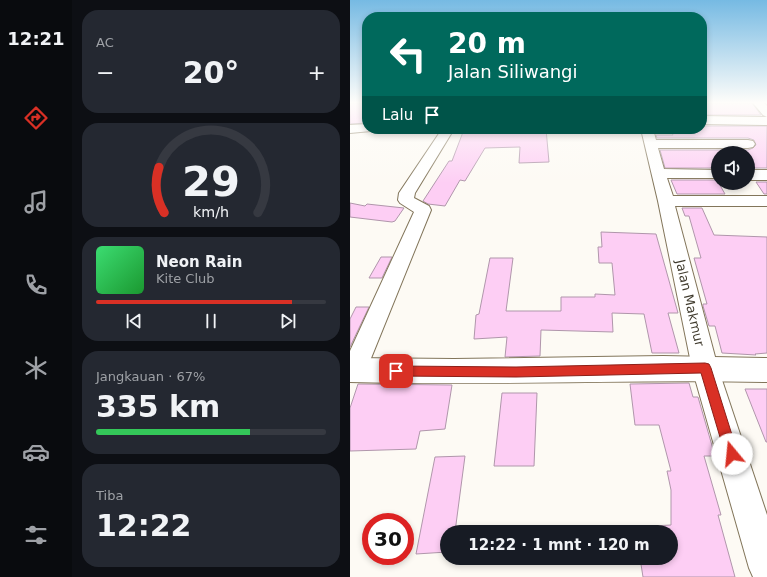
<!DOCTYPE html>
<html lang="id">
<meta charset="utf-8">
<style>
body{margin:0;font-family:"DejaVu Sans",sans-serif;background:#242831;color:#f1f3f6;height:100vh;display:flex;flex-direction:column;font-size:15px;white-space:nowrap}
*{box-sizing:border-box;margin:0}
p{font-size:13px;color:#9ea1a6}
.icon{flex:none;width:22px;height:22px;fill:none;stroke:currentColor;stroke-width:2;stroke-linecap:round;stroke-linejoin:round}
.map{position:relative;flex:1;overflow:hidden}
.details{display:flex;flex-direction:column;gap:10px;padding:10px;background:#0d0f14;width:278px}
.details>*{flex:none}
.top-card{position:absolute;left:12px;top:12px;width:345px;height:122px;border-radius:16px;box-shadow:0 2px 6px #0003;background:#00695c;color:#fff;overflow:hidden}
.tools{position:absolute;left:361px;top:146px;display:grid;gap:8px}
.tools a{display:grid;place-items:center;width:44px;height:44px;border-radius:50%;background:#171b24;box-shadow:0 2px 6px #0003;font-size:20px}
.speed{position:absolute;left:12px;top:513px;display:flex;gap:8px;font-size:20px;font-weight:700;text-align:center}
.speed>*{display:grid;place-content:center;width:52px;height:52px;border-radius:50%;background:#171b24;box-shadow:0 2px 6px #0003;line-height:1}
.speed .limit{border:6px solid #d22;background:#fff;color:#111}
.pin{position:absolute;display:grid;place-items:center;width:34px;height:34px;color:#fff;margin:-17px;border-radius:8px;box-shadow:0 2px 6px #0006}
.me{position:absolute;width:44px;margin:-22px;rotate:343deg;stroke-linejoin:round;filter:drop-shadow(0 0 3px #0008)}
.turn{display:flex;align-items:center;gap:14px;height:84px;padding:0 20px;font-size:18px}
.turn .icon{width:52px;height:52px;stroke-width:2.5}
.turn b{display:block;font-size:28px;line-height:34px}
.then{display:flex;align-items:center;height:38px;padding:0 20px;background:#0003;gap:8px;font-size:15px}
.big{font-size:30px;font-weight:700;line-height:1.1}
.details .widget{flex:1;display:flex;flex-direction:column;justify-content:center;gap:6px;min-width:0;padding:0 14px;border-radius:16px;background:#242831}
.details .dial{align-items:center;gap:0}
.dial svg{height:104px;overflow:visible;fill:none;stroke:#363941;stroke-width:7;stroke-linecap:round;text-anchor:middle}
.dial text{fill:#f1f3f6;stroke:none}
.song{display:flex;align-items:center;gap:12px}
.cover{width:48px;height:48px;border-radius:6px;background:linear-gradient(135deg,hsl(140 70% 55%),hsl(130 70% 35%))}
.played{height:4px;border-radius:2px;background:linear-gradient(90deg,#d93025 85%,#363941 85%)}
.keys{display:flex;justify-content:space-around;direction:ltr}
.heat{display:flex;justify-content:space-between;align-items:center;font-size:22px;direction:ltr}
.charge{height:6px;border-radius:3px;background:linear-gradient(90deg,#34c759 67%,#363941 0)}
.trip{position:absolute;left:90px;top:525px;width:238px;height:40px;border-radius:20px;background:#171b24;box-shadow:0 2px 6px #0003;font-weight:700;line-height:40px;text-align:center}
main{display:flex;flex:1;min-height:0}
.tabs{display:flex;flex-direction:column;width:72px;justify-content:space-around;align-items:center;background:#090b0e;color:#9ea1a6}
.tabs .icon{width:28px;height:28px}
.tabs .on{color:#d93025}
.tabs b{font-size:18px;color:#f1f3f6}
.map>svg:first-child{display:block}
.building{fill:#fdcef4;stroke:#b096ab}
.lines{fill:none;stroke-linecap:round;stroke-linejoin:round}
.street-casing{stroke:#82755a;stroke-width:2}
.secondary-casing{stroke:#82755a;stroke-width:2}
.street{fill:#fff;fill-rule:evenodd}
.secondary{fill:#fff;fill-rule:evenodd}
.route{fill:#d93025;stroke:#8d1f18}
.labels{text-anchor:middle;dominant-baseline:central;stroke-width:3.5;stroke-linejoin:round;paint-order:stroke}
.street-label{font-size:13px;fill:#403b2e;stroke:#fff}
</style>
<main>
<nav class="tabs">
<b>12:21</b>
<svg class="icon on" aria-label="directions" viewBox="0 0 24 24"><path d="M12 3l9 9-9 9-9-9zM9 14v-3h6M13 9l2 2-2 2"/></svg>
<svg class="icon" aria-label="music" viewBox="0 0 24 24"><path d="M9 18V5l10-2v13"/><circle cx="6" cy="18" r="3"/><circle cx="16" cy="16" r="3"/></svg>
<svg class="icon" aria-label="phone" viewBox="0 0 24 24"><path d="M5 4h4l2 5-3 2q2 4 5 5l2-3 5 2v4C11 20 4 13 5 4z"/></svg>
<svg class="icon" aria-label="climate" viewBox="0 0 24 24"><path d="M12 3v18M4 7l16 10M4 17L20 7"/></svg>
<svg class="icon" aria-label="car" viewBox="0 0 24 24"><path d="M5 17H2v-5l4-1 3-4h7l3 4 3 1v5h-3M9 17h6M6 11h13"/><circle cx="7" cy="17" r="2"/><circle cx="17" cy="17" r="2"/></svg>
<svg class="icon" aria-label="filters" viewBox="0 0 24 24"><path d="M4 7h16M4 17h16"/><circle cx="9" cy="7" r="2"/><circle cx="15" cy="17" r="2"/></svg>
</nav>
<section class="details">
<div class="widget"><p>AC</p>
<div class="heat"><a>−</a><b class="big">20°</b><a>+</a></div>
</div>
<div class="widget dial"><svg viewBox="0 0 100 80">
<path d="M14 69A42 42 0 1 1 86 69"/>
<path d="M14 69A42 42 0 0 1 10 34" stroke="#d93025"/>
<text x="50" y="56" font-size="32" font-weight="700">29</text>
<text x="50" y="72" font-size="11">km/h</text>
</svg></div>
<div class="widget">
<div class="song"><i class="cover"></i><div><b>Neon Rain</b><p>Kite Club</p></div></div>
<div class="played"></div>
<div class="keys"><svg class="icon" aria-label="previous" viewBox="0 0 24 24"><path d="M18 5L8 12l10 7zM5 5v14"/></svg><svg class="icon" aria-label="pause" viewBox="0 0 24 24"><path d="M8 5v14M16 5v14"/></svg><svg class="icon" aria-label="next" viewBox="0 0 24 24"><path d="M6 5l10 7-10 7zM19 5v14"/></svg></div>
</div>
<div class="widget"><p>Jangkauan · 67%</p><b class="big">335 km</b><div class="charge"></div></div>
<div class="widget"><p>Tiba</p><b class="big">12:22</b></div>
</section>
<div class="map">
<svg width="417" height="577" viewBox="0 0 417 577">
<rect width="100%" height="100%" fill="#fdfaf4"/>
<g class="building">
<path d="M 0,103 L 17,103 L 17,123 L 0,124 Z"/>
<path d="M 352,103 L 402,103 L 411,115 L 356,115 L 352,108 Z"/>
<path d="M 352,126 L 417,126 L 417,168 L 398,168 L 398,153 L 368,153 L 368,167 L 361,167 L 361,168 L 315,168 L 310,150 L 398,150 L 403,148 L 406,145 L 404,140 L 398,138 L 307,138 L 306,135 L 323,135 L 320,129 L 352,129 Z"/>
<path d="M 138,129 L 196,129 L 199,162 L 169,163 L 170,147 L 135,148 L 115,181 L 110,180 L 95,206 L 78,204 L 73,201 L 99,161 L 102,161 L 113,132 L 137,132 Z"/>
<path d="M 321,180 L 367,180 L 375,194 L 327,194 Z"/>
<path d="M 406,182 L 417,182 L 417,194 L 414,194 Z"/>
<path d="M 0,203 L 15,206 L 17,204 L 54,208 L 45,221 L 42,222 L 0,217 Z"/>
<path d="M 332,208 L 352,208 L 364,235 L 417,237 L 417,353 L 405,354 L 406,355 L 372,353 L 365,326 L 359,326 L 353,306 L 353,304 L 357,304 L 344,258 L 351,258 L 339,216 L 335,216 Z"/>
<path d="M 251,232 L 306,234 L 328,313 L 318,313 L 329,353 L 302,353 L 294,314 L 262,313 L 263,332 L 191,330 L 190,356 L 155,357 L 157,337 L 124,339 L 126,315 L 129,314 L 140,258 L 163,258 L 156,311 L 211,311 L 211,297 L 245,297 L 245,294 L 265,295 L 262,263 L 249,263 L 248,247 L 252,247 Z"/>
<path d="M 31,257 L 42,257 L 32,278 L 19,278 Z"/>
<path d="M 6,307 L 19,307 L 0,347 L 0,319 Z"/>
<path d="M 339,383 L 343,397 L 348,397 L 365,456 L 354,456 L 371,515 L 368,515 L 385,577 L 293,577 L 290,558 L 321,558 L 321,532 L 286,532 L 285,527 L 321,525 L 321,490 L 317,471 L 321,471 L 309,425 L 285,425 L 280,384 Z"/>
<path d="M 8,384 L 102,385 L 95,429 L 70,431 L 66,449 L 0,451 L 0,408 Z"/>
<path d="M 395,389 L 417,389 L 417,442 L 416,442 Z"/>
<path d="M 152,393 L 187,393 L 184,466 L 144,466 Z"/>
<path d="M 115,456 L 105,532 L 97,532 L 97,552 L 66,554 L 85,457 Z"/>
</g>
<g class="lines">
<defs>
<g id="street">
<path d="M 403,103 L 414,103 L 417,106 L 417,117 L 413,115 Z"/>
<path d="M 352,116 L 417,117 L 417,125 L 352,124 Z"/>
<path d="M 17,124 L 17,129 L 23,129 L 21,131 L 0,133 L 0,125 Z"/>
<path d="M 92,129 L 104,129 L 65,193 L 64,198 L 79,206 L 81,210 L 13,378 L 4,382 L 0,380 L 0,351 L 64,212 L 50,203 L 48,200 L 49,193 Z"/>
<path d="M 291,129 L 303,129 L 306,140 L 398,140 L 403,141 L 405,144 L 403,147 L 398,148 L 308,148 L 314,169 L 368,170 L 368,178 L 317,178 L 323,196 L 417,196 L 417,206 L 325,206 L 368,368 L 417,515 L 417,577 L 403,577 L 399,568 L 342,368 L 308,201 Z"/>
<rect x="398" y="170" width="19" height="10"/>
</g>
<path id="secondary" d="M 313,356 L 417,358 L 417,382 C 278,379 139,386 0,382 L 0,358 L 104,359 Z"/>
</defs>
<use href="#street" class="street-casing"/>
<use href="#secondary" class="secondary-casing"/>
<use href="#street" class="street"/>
<use href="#secondary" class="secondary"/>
</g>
<linearGradient id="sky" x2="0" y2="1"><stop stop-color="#76bae3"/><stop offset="0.56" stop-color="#fefdfa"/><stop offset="1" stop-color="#fefdfa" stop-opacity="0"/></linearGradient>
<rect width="417" height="183" fill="url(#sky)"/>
<path class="route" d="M 355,363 L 359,364 L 361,368 L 388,454 L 386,458 L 382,460 L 377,458 L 375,454 L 351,373 L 166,377 L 46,376 L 42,375 L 41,371 L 42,368 L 46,366 L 166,367 Z"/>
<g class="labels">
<g class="street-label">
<text transform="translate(340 303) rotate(77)">Jalan Makmur</text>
</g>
</g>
</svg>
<div class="tools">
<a><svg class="icon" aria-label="sound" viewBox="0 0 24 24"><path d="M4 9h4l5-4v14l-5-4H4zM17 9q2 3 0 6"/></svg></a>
</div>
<div class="speed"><div class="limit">30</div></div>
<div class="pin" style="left:46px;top:371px;background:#d93025"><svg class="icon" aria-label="arrive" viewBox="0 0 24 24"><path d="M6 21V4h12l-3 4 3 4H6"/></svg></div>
<svg class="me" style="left:382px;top:454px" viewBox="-20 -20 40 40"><circle r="19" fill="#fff"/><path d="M0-13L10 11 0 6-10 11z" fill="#d93025"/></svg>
<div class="trip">12:22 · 1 mnt · 120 m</div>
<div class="top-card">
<div class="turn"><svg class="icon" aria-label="left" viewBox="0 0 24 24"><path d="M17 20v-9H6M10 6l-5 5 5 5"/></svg><div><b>20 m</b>Jalan Siliwangi</div></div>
<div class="then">Lalu<svg class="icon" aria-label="arrive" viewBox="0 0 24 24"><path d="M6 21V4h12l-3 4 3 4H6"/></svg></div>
</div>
</div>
</main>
